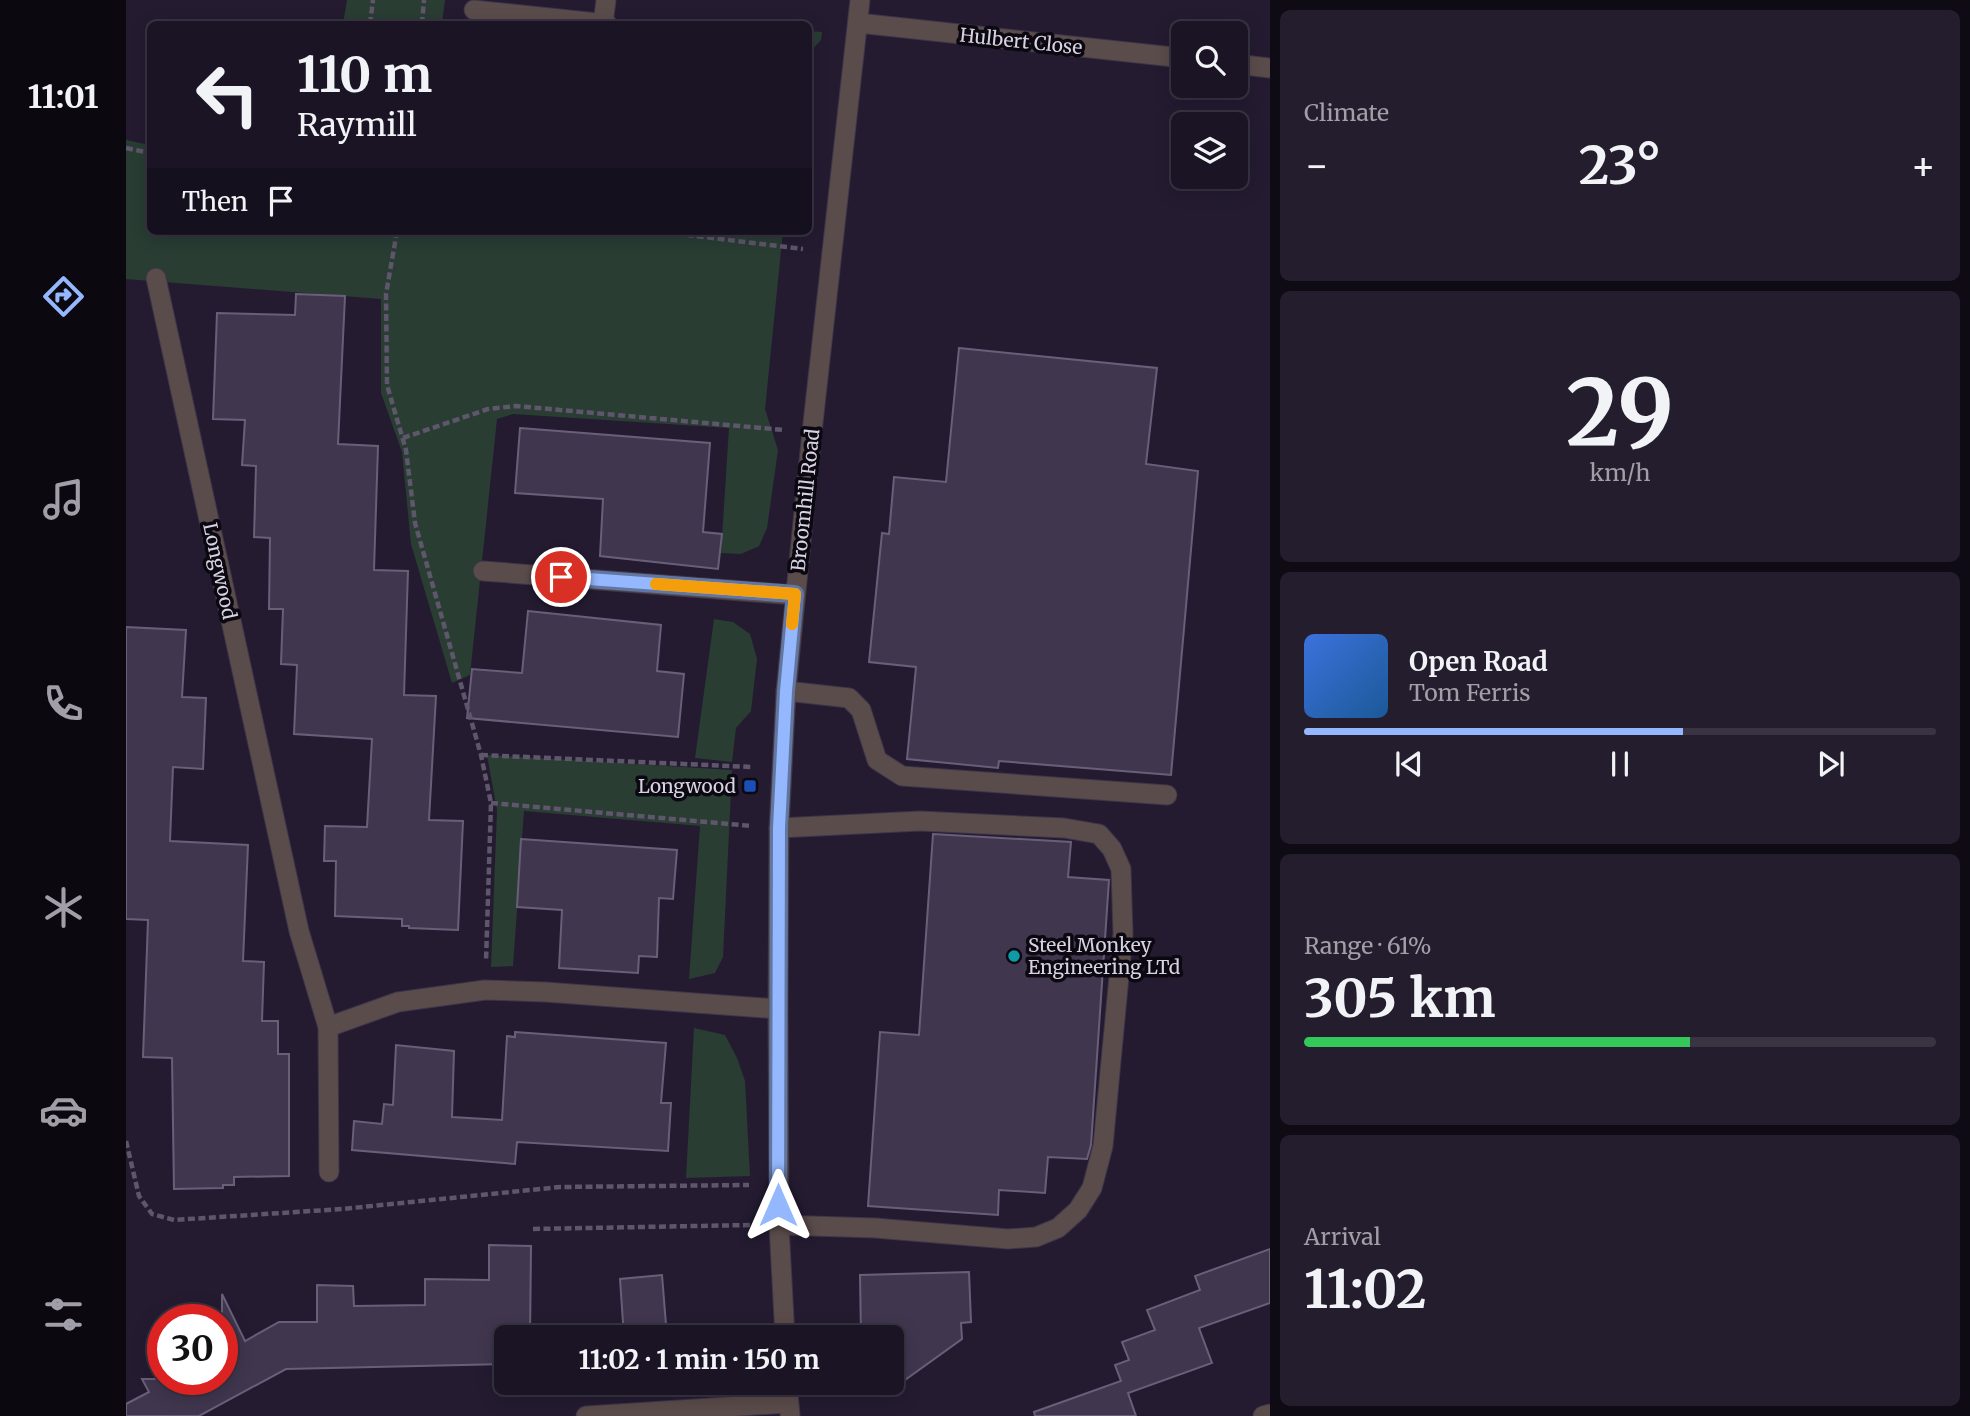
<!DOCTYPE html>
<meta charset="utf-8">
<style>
body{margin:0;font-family:Merriweather,serif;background:#241d2d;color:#f1f3f6;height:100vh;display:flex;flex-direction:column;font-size:26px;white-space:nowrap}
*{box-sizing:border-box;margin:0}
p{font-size:23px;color:#a09ea7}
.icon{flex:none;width:38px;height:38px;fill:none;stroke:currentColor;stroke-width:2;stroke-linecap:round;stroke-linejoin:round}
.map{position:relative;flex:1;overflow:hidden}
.panel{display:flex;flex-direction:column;gap:10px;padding:10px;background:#0f0b14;width:700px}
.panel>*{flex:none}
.top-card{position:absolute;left:21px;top:21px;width:665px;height:214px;border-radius:10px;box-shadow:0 4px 18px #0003,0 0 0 2px #393342;background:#1b1425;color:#f1f3f6;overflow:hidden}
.buttons{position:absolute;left:1045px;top:21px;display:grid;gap:14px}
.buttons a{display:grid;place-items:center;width:77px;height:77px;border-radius:10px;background:#1b1425;box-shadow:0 4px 18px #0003,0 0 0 2px #393342;font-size:35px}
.speed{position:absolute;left:21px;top:1304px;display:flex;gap:14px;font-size:35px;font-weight:700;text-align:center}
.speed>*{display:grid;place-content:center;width:91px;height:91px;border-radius:50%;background:#1b1425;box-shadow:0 4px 18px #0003,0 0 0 2px #393342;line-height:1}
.speed .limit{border:10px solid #d22;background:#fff;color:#111}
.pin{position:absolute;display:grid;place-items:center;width:60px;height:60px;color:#fff;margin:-30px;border:4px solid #fff;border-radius:50%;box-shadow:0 2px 7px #0007}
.me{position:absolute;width:77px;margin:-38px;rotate:0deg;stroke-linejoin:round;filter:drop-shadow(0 0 5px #0008)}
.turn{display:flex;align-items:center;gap:24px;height:147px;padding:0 35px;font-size:32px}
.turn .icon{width:91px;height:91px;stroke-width:2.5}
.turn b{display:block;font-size:49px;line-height:60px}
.then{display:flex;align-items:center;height:66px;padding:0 35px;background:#0003;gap:14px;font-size:26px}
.big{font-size:52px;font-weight:700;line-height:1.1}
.panel .tile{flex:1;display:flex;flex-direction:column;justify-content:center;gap:10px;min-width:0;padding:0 24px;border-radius:10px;background:#241d2d}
.panel .dial{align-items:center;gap:0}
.dial b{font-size:91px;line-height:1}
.song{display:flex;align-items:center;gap:21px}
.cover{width:84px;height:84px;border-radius:10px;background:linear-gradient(135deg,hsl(220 70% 55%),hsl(210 70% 35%))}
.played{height:7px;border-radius:4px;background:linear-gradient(90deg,#94b7fd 60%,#393342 60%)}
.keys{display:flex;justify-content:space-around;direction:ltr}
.heat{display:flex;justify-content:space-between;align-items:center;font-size:38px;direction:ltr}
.charge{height:10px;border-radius:5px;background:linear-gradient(90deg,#34c759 61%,#393342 0)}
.trip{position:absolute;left:368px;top:1325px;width:410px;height:70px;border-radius:10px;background:#1b1425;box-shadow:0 4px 18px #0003,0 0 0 2px #393342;font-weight:700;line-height:70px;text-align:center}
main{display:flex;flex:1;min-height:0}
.menu{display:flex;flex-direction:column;width:126px;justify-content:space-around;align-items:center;background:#0b080f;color:#a09ea7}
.menu .icon{width:49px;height:49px}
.menu .current{color:#94b7fd}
.menu b{font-size:32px;color:#f1f3f6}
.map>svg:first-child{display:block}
.green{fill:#293d33}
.building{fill:#40374f;stroke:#695f79;stroke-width:2}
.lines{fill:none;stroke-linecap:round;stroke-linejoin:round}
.service-casing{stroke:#3d354a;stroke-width:21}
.minor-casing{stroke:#3d354a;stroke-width:21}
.path{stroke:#5e566a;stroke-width:4.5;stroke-dasharray:7 3.5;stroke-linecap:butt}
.service{stroke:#5a4c4a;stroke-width:19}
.minor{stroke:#5a4c4a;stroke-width:19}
.route-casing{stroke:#6077a4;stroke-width:18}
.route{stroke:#94b7fd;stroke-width:12}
.slow{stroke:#f59e0b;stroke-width:12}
.transit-dot{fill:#1a4fb4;stroke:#0b0811;stroke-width:2.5}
.culture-dot{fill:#0f9aa8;stroke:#0b0811;stroke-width:2.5}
.labels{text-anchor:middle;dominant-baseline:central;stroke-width:7;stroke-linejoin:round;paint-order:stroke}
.street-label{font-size:19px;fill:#d7d2e1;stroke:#0b0811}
.poi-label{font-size:19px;fill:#d7d2e1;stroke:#0b0811;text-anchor:end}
</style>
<main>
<nav class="menu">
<b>11:01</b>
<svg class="icon current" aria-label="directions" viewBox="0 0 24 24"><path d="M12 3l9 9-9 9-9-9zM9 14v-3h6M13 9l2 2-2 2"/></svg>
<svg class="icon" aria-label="music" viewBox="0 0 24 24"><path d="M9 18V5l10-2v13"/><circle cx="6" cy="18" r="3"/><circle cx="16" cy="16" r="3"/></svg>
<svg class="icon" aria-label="phone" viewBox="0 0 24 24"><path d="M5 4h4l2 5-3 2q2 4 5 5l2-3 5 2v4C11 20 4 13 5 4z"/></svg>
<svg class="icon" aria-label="climate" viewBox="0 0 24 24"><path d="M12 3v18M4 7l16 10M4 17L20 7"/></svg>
<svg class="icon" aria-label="car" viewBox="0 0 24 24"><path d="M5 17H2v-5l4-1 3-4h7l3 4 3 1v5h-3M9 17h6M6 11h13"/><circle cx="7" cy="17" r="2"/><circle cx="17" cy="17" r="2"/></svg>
<svg class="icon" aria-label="filters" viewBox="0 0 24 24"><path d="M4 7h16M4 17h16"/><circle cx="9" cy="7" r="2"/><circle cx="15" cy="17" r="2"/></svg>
</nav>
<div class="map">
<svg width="1144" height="1416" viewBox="0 0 1144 1416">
<rect width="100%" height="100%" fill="#241b31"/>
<g class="green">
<path d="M 221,0 L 319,0 L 316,24 L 217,24 Z"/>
<path d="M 683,31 L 696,32 L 695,40 L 683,53 Z"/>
<path d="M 0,140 L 24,145 L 24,231 L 590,231 L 611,234 L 611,231 L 657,231 L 639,409 L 652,450 L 641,528 L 633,546 L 615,554 L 595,553 L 603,428 L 387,414 L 371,419 L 344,675 L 326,683 L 285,544 L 276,452 L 255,393 L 255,299 L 0,279 Z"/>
<path d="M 588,619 L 607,622 L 624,634 L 631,659 L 625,711 L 610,728 L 606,762 L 569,758 Z"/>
<path d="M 361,755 L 606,770 L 597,957 L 589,973 L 563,979 L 574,826 L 398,811 L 387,966 L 365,967 L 371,810 Z"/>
<path d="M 568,1028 L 599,1035 L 611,1058 L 619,1081 L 624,1176 L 560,1178 Z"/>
</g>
<g class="building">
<path d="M 170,294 L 219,296 L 212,444 L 252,446 L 248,570 L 282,571 L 278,695 L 310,696 L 303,820 L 337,821 L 332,930 L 283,928 L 283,926 L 276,926 L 276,919 L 209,916 L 210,861 L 198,861 L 199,826 L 241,827 L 246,739 L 168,734 L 171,665 L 155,664 L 157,609 L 143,609 L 144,538 L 128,537 L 130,466 L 116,465 L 119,420 L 87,419 L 91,313 L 169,315 Z"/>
<path d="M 833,348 L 1031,368 L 1020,464 L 1072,471 L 1045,775 L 873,761 L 872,768 L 781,759 L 790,667 L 743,662 L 756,533 L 763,534 L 768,477 L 820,482 Z"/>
<path d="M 394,428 L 584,443 L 577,532 L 596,534 L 592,569 L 474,556 L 477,499 L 389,493 Z"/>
<path d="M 402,611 L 535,625 L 531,671 L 558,674 L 552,737 L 341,718 L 346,669 L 396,673 Z"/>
<path d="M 0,627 L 60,630 L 56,697 L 80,698 L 77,769 L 47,767 L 44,841 L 122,845 L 117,961 L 138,962 L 136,1021 L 152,1021 L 152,1054 L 163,1054 L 163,1176 L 108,1177 L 108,1185 L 97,1185 L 97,1188 L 48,1189 L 46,1058 L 17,1057 L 22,920 L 0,919 Z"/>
<path d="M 807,834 L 945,842 L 942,877 L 983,880 L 965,1145 L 961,1159 L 922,1157 L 919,1193 L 873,1190 L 872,1215 L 742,1206 L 754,1032 L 793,1035 Z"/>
<path d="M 395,839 L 551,850 L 547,899 L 533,898 L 531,957 L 513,956 L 512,973 L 433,968 L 436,910 L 391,907 Z"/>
<path d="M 389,1032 L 540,1043 L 535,1103 L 545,1103 L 542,1151 L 391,1142 L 389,1164 L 226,1150 L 228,1121 L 256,1124 L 258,1104 L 267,1105 L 270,1045 L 328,1051 L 326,1117 L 376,1120 L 381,1036 L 389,1037 Z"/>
<path d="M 363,1245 L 405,1246 L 404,1337 L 380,1337 L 380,1364 L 160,1369 L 73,1416 L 0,1416 L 0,1404 L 23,1392 L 16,1379 L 96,1379 L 96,1294 L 119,1341 L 153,1322 L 191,1322 L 191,1285 L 227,1286 L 228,1306 L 299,1305 L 299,1279 L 363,1280 Z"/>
<path d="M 1144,1249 L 1144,1303 L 1073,1328 L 1086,1363 L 1002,1393 L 1010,1416 L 909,1416 L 908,1412 L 995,1381 L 989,1365 L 1003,1360 L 996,1342 L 1029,1330 L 1021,1310 L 1074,1290 L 1069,1276 Z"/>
<path d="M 843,1272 L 845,1322 L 835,1323 L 836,1339 L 765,1390 L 765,1337 L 735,1337 L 734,1275 Z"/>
<path d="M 536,1275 L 541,1337 L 498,1337 L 494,1279 Z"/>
</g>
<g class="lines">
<defs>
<g id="service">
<path d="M 660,691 L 723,698 L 735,710 L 751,760 L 776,776 L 1041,795"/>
<path d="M 653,1225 L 749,1228 L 882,1239 L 910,1237 L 932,1228 L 952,1210 L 966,1188 L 977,1146 L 997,934 L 995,869 L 986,849 L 973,834 L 938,828 L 794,821 L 653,828"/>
</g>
<g id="minor">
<path d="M 348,10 L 481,24"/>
<path d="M 732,23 L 1057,58"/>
<path d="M 477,24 L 480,0"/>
<path d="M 1110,64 L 1144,68"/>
<path d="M 30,278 L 173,931 L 202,1027 L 203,1172"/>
<path d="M 357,571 L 669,595"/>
<path d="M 202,1027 L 272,1002 L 359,990 L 419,992 L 652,1009"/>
<path d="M 659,1337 L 653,1225 L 652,1009 L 653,828 L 660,691 L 686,432 L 734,0"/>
<path d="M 661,1382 L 664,1415"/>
<path d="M 460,1416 L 662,1403"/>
<path d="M 1137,1416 L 1144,1414"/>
</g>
</defs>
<use href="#service" class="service-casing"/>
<use href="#minor" class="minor-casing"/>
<g class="path">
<path d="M 244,24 L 247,0"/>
<path d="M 296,24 L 298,0"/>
<path d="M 0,148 L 24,153"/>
<path d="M 271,231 L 260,294 L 261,385 L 280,450 L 289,523 L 355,755 L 365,803 L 360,961"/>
<path d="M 529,231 L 677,249"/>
<path d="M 277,438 L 362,409 L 390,406 L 658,430"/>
<path d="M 355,755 L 626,767"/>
<path d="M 365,803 L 626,826"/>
<path d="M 0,1141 L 13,1196 L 26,1214 L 48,1220 L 216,1209 L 434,1187 L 623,1185"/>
<path d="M 407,1229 L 624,1225"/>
</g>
<use href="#service" class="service"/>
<use href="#minor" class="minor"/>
</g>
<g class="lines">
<defs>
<path id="route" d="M 435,577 L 669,594 L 660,691 L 653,828 L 652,1205"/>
</defs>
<use href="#route" class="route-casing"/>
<use href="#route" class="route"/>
<path class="slow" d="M 530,584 L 669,594 L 666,624"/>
</g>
<rect class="transit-dot" x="617" y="779" width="14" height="14" rx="3.5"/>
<circle class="culture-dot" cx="888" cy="956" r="7"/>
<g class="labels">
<g class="street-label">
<text transform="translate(895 41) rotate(6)">Hulbert Close</text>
<text transform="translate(679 500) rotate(-84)">Broomhill Road</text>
<text transform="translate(94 571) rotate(78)">Longwood</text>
</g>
<g class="poi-label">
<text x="610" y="786">Longwood</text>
<text x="902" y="945" text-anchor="start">Steel Monkey<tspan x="902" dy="22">Engineering LTd</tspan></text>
</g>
</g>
</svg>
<div class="buttons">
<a><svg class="icon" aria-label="search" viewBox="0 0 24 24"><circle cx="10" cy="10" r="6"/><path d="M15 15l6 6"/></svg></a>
<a><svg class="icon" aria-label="layers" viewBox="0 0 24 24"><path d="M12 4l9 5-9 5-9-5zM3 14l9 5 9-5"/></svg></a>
</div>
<div class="speed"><div class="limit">30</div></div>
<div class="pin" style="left:435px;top:577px;background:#d93025"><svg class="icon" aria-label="arrive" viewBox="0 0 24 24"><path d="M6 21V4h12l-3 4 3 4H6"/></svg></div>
<svg class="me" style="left:652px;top:1205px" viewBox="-20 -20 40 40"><path d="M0-17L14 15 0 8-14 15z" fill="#94b7fd" stroke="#fff" stroke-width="4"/></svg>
<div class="trip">11:02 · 1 min · 150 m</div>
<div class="top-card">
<div class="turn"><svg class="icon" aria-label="left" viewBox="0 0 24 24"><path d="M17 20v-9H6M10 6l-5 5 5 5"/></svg><div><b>110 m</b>Raymill</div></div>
<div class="then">Then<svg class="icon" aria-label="arrive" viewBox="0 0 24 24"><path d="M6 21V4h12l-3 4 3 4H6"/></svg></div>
</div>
</div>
<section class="panel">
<div class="tile"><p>Climate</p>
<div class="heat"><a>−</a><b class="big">23°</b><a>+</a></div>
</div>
<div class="tile dial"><b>29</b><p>km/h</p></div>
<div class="tile">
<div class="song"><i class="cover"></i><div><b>Open Road</b><p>Tom Ferris</p></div></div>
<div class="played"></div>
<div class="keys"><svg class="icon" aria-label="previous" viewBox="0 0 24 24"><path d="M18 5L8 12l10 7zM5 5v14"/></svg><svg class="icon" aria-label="pause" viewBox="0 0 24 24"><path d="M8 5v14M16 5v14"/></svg><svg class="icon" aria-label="next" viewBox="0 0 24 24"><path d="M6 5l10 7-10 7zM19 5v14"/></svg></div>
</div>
<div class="tile"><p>Range · 61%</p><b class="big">305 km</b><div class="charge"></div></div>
<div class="tile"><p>Arrival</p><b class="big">11:02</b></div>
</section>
</main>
